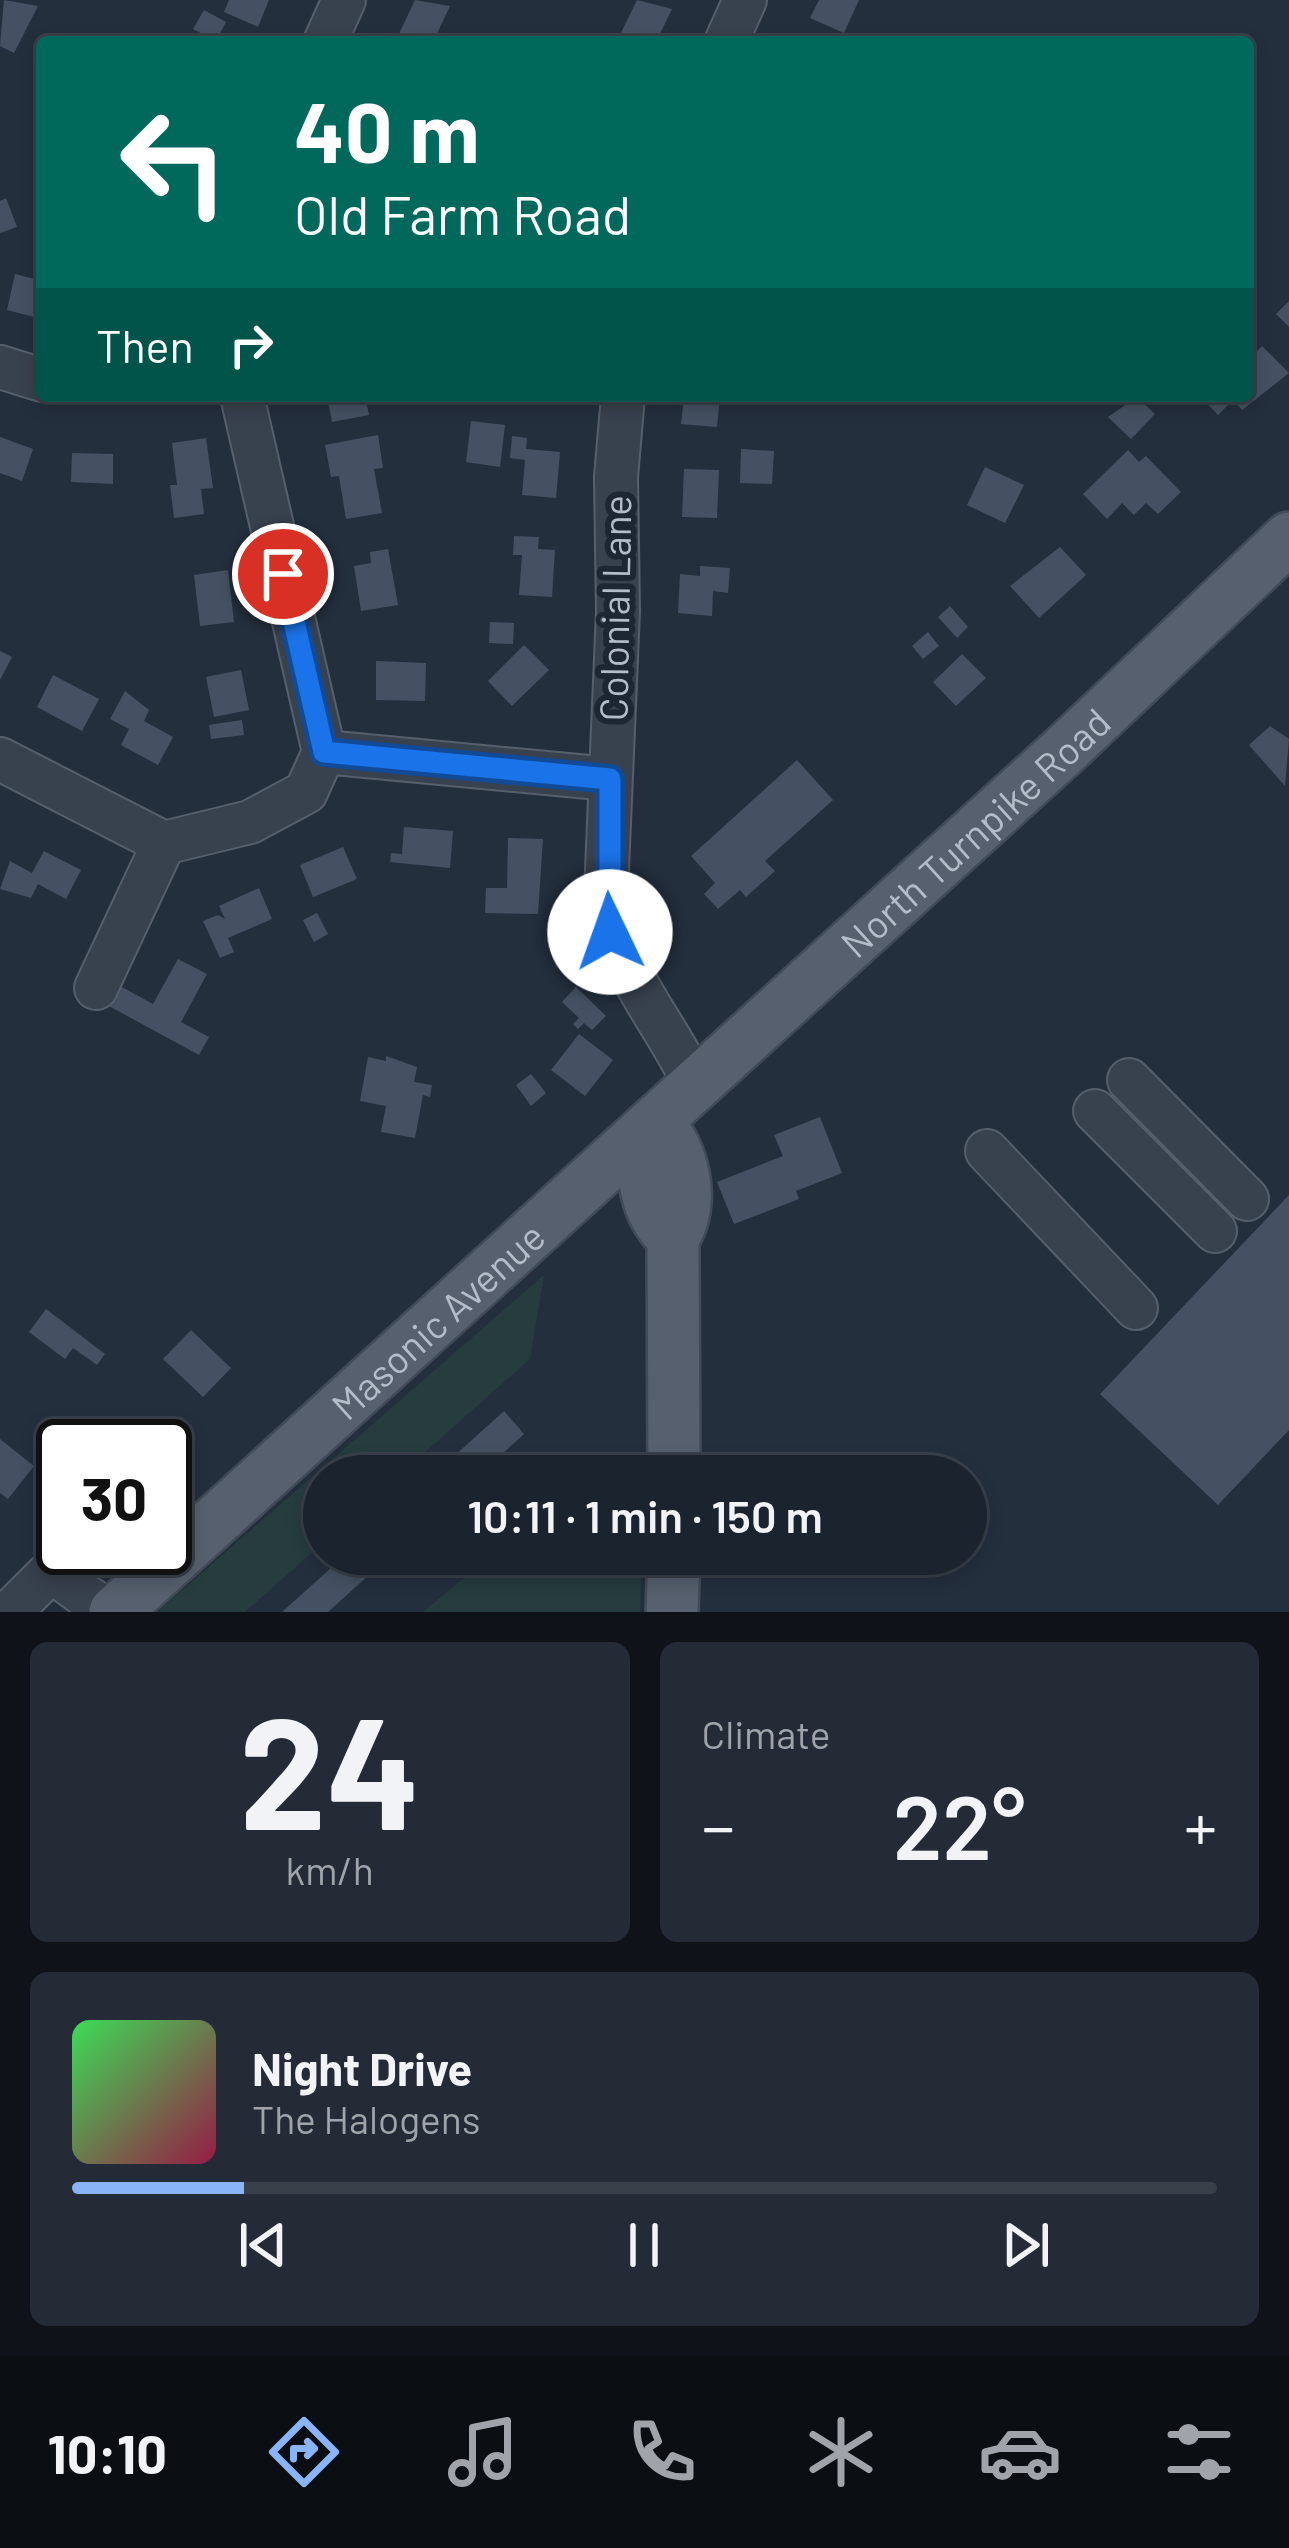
<!DOCTYPE html>
<meta charset="utf-8">
<style>
body{margin:0;font-family:Barlow,sans-serif;background:#242b36;color:#f1f3f6;height:100vh;display:flex;flex-direction:column;font-size:45px;white-space:nowrap}
*{box-sizing:border-box;margin:0}
p{font-size:39px;color:#a0a4aa}
.icon{flex:none;width:66px;height:66px;fill:none;stroke:currentColor;stroke-width:2;stroke-linecap:round;stroke-linejoin:round}
.map{position:relative;height:1612px;overflow:hidden}
.sheet{display:flex;flex-direction:column;gap:30px;padding:30px;background:#0f1319;flex:1}
.sheet>*{flex:none}
.top-card{position:absolute;left:36px;top:36px;width:1218px;height:366px;border-radius:12px;box-shadow:0 6px 18px #0003,0 0 0 3px #39404a;background:#00695c;color:#fff;overflow:hidden}
.speed{position:absolute;left:36px;top:1419px;display:flex;gap:24px;font-size:60px;font-weight:700;text-align:center}
.speed>*{display:grid;place-content:center;width:156px;height:156px;border-radius:50%;background:#1b232e;box-shadow:0 6px 18px #0003,0 0 0 3px #39404a;line-height:1}
.speed .limit{border:6px solid #111;border-radius:18px;background:#fff;color:#111}
.pin{position:absolute;display:grid;place-items:center;width:102px;height:102px;color:#fff;margin:-51px;border:6px solid #fff;border-radius:50%;box-shadow:0 3px 12px #0007}
.me{position:absolute;width:132px;margin:-66px;rotate:357deg;stroke-linejoin:round;filter:drop-shadow(0 0 9px #0008)}
.turn{display:flex;align-items:center;gap:42px;height:252px;padding:0 60px;font-size:54px}
.turn .icon{width:156px;height:156px;stroke-width:2.5}
.turn b{display:block;font-size:84px;line-height:102px}
.then{display:flex;align-items:center;height:114px;padding:0 60px;background:#0003;gap:24px;font-size:45px}
.big{font-size:90px;font-weight:600;line-height:1.1}
.sheet .card{flex:1;display:flex;flex-direction:column;justify-content:center;gap:18px;min-width:0;padding:0 42px;border-radius:18px;background:#242b36}
.sheet .dial{align-items:center;gap:0}
.dial b{font-size:156px;line-height:1}
.song{display:flex;align-items:center;gap:36px}
.cover{width:144px;height:144px;border-radius:18px;background:linear-gradient(135deg,hsl(130 70% 55%),hsl(340 70% 35%))}
.played{height:12px;border-radius:6px;background:linear-gradient(90deg,#8ab4f8 15%,#39404a 15%)}
.keys{display:flex;justify-content:space-around;direction:ltr}
.heat{display:flex;justify-content:space-between;align-items:center;font-size:66px;direction:ltr}
.sheet .tiles{flex:1;display:grid;gap:30px;grid-template-columns:1fr 1fr}
.card:last-child{grid-column:span 2}
.trip{position:absolute;left:303px;top:1455px;width:684px;height:120px;border-radius:60px;background:#1b232e;box-shadow:0 6px 18px #0003,0 0 0 3px #39404a;font-weight:600;line-height:120px;text-align:center}
.menu{display:flex;height:192px;justify-content:space-around;align-items:center;background:#0b0e12;color:#a0a4aa}
.menu .icon{width:84px;height:84px}
.menu .current{color:#8ab4f8}
.menu b{font-size:54px;color:#f1f3f6}
.map>svg:first-child{display:block}
.green{fill:#263c3f}
.building{fill:#455162}
.lines{fill:none;stroke-linecap:round;stroke-linejoin:round}
.minor-casing{stroke:#565f6c;stroke-width:46}
.major-casing{stroke:#414a57;stroke-width:56}
.minor{stroke:#38414e;stroke-width:42}
.major{stroke:#56606e;stroke-width:51}
.route-casing{stroke:#114b97;stroke-width:30}
.route{stroke:#1a73e8;stroke-width:21}
.labels{text-anchor:middle;dominant-baseline:central;stroke-width:12;stroke-linejoin:round;paint-order:stroke}
.street-label{font-size:39px;fill:#b4bcc9;stroke:#1d2633}
</style>
<div class="map">
<svg width="1289" height="1612" viewBox="0 0 1289 1612">
<rect width="100%" height="100%" fill="#242f3e"/>
<g class="green">
<path d="M 544,1275 L 530,1359 L 398,1476 L 324,1476 L 324,1542 L 245,1612 L 157,1612 Z"/>
<path d="M 493,1554 L 642,1554 L 640,1612 L 423,1612 Z"/>
</g>
<g class="building">
<path d="M 4,0 L 38,6 L 14,53 L 0,46 Z"/>
<path d="M 229,0 L 269,0 L 258,27 L 224,12 Z"/>
<path d="M 415,0 L 450,6 L 433,42 L 398,36 Z"/>
<path d="M 637,0 L 672,9 L 656,42 L 619,37 Z"/>
<path d="M 819,0 L 859,0 L 844,33 L 810,18 Z"/>
<path d="M 204,10 L 226,22 L 216,41 L 193,29 Z"/>
<path d="M 6,198 L 17,227 L 0,233 L 0,201 Z"/>
<path d="M 15,274 L 42,281 L 42,319 L 7,310 Z"/>
<path d="M 1289,301 L 1289,327 L 1276,314 Z"/>
<path d="M 1262,346 L 1289,373 L 1242,410 L 1233,400 L 1218,415 L 1200,396 L 1248,396 L 1248,360 Z"/>
<path d="M 327,396 L 365,396 L 369,415 L 332,422 Z"/>
<path d="M 522,396 L 558,396 L 558,405 L 521,403 Z"/>
<path d="M 684,396 L 720,396 L 717,427 L 681,424 Z"/>
<path d="M 1137,397 L 1155,414 L 1131,439 L 1108,417 Z"/>
<path d="M 471,421 L 505,425 L 500,467 L 466,462 Z"/>
<path d="M 378,435 L 383,468 L 374,469 L 382,513 L 346,519 L 339,476 L 331,477 L 325,445 Z"/>
<path d="M 512,436 L 527,438 L 526,449 L 560,452 L 556,498 L 522,495 L 525,460 L 510,458 Z"/>
<path d="M 0,437 L 33,449 L 22,481 L 0,473 Z"/>
<path d="M 206,438 L 213,488 L 201,489 L 204,514 L 174,518 L 170,485 L 177,485 L 172,443 Z"/>
<path d="M 741,449 L 774,451 L 772,484 L 740,483 Z"/>
<path d="M 1128,450 L 1139,462 L 1146,456 L 1181,492 L 1158,514 L 1146,503 L 1134,515 L 1122,503 L 1107,519 L 1083,494 Z"/>
<path d="M 72,453 L 113,454 L 113,484 L 71,482 Z"/>
<path d="M 985,467 L 1024,485 L 1005,523 L 967,505 Z"/>
<path d="M 684,469 L 719,470 L 717,518 L 682,517 Z"/>
<path d="M 514,536 L 539,537 L 538,549 L 555,550 L 552,597 L 519,595 L 522,555 L 513,555 Z"/>
<path d="M 1060,547 L 1086,575 L 1039,618 L 1010,586 Z"/>
<path d="M 388,549 L 398,605 L 361,611 L 354,566 L 371,563 L 370,552 Z"/>
<path d="M 700,566 L 730,568 L 728,593 L 713,591 L 712,616 L 678,613 L 680,574 L 700,576 Z"/>
<path d="M 228,570 L 234,622 L 200,626 L 194,575 Z"/>
<path d="M 950,606 L 968,627 L 957,638 L 938,617 Z"/>
<path d="M 490,622 L 514,623 L 513,644 L 489,643 Z"/>
<path d="M 928,632 L 939,646 L 923,659 L 912,646 Z"/>
<path d="M 524,645 L 549,670 L 512,706 L 488,681 Z"/>
<path d="M 0,651 L 12,657 L 0,680 Z"/>
<path d="M 962,654 L 986,678 L 956,706 L 933,682 Z"/>
<path d="M 376,661 L 426,663 L 425,701 L 376,700 Z"/>
<path d="M 241,670 L 249,710 L 214,717 L 206,677 Z"/>
<path d="M 53,675 L 99,699 L 82,731 L 37,707 Z"/>
<path d="M 125,691 L 149,710 L 144,721 L 173,737 L 158,765 L 121,745 L 129,729 L 110,719 Z"/>
<path d="M 242,720 L 244,735 L 211,739 L 209,725 Z"/>
<path d="M 1270,726 L 1289,739 L 1285,786 L 1249,745 Z"/>
<path d="M 797,760 L 833,800 L 765,861 L 775,871 L 746,897 L 740,890 L 718,909 L 704,894 L 715,883 L 691,856 Z"/>
<path d="M 404,827 L 453,831 L 450,868 L 390,862 L 391,853 L 402,854 Z"/>
<path d="M 508,838 L 543,839 L 538,914 L 485,913 L 486,888 L 507,888 Z"/>
<path d="M 343,847 L 357,879 L 313,897 L 300,865 Z"/>
<path d="M 44,851 L 81,870 L 66,899 L 38,884 L 31,898 L 0,889 L 10,861 L 32,873 Z"/>
<path d="M 259,888 L 272,919 L 228,938 L 234,952 L 220,958 L 203,921 L 218,915 L 225,919 L 219,906 Z"/>
<path d="M 317,913 L 328,934 L 314,942 L 303,920 Z"/>
<path d="M 178,959 L 207,974 L 181,1022 L 209,1037 L 199,1055 L 109,1006 L 120,986 L 153,1004 Z"/>
<path d="M 576,987 L 606,1016 L 592,1030 L 584,1023 L 578,1029 L 573,1024 L 579,1018 L 562,1002 Z"/>
<path d="M 579,1034 L 613,1060 L 585,1096 L 551,1070 Z"/>
<path d="M 386,1056 L 417,1067 L 414,1082 L 432,1085 L 430,1097 L 423,1095 L 415,1138 L 381,1132 L 386,1106 L 360,1101 L 368,1057 L 386,1061 Z"/>
<path d="M 531,1074 L 546,1093 L 531,1106 L 516,1085 Z"/>
<path d="M 820,1117 L 842,1173 L 796,1191 L 799,1199 L 734,1224 L 717,1182 L 783,1156 L 774,1135 Z"/>
<path d="M 1289,1195 L 1289,1430 L 1218,1505 L 1100,1394 Z"/>
<path d="M 46,1309 L 105,1354 L 97,1365 L 73,1348 L 65,1359 L 29,1332 Z"/>
<path d="M 191,1330 L 231,1368 L 203,1397 L 163,1359 Z"/>
<path d="M 504,1411 L 524,1434 L 478,1476 L 432,1476 Z"/>
<path d="M 0,1439 L 34,1466 L 8,1499 L 0,1493 Z"/>
<path d="M 324,1554 L 392,1554 L 328,1612 L 282,1612 L 331,1568 Z"/>
</g>
<g class="lines">
<defs>
<g id="minor">
<path d="M 325,42 L 344,0"/>
<path d="M 726,42 L 745,0"/>
<path d="M 0,367 L 42,380"/>
<path d="M 242,396 L 324,752"/>
<path d="M 623,396 L 616,477 L 618,611 L 606,893 C 614,970 663,1017 695,1085"/>
<path d="M 0,759 L 164,843"/>
<path d="M 96,988 L 164,843 L 250,822 L 306,792 L 324,752 L 610,779"/>
<path d="M 1129,1080 L 1247,1199"/>
<path d="M 1095,1111 L 1215,1231"/>
<path d="M 987,1151 L 1136,1308"/>
<path d="M 10,1612 L 51,1571 L 108,1612"/>
</g>
<g id="major">
<path d="M 655,1122 C 685,1147 696,1207 673,1238 L 674,1476"/>
<path d="M 655,1122 C 636,1160 642,1209 673,1238"/>
<path id="s1" d="M 115,1612 L 1068,747 L 1289,538"/>
<path d="M 672,1612 L 674,1554"/>
</g>
</defs>
<use href="#minor" class="minor-casing"/>
<use href="#major" class="major-casing"/>
<use href="#minor" class="minor"/>
<use href="#major" class="major"/>
</g>
<g class="lines">
<defs>
<path id="route" d="M 283,574 L 324,752 L 610,779 L 610,932"/>
</defs>
<use href="#route" class="route-casing"/>
<use href="#route" class="route"/>
</g>
<g class="labels">
<g class="street-label">
<text transform="translate(614 608) rotate(-89)">Colonial Lane</text>
<text stroke="none"><textPath href="#s1" startOffset="1161">North Turnpike Road</textPath></text>
<text stroke="none"><textPath href="#s1" startOffset="435">Masonic Avenue</textPath></text>
</g>
</g>
</svg>
<div class="speed"><div class="limit">30</div></div>
<div class="pin" style="left:283px;top:574px;background:#d93025"><svg class="icon" aria-label="arrive" viewBox="0 0 24 24"><path d="M6 21V4h12l-3 4 3 4H6"/></svg></div>
<svg class="me" style="left:610px;top:932px" viewBox="-20 -20 40 40"><circle r="19" fill="#fff"/><path d="M0-13L10 11 0 6-10 11z" fill="#1a73e8"/></svg>
<div class="trip">10:11 · 1 min · 150 m</div>
<div class="top-card">
<div class="turn"><svg class="icon" aria-label="left" viewBox="0 0 24 24"><path d="M17 20v-9H6M10 6l-5 5 5 5"/></svg><div><b>40 m</b>Old Farm Road</div></div>
<div class="then">Then<svg class="icon" aria-label="right" viewBox="0 0 24 24"><path d="M7 20v-9h11M14 6l5 5-5 5"/></svg></div>
</div>
</div>
<section class="sheet">
<div class="tiles">
<div class="card dial"><b>24</b><p>km/h</p></div>
<div class="card"><p>Climate</p>
<div class="heat"><a>−</a><b class="big">22°</b><a>+</a></div>
</div>
<div class="card">
<div class="song"><i class="cover"></i><div><b>Night Drive</b><p>The Halogens</p></div></div>
<div class="played"></div>
<div class="keys"><svg class="icon" aria-label="previous" viewBox="0 0 24 24"><path d="M18 5L8 12l10 7zM5 5v14"/></svg><svg class="icon" aria-label="pause" viewBox="0 0 24 24"><path d="M8 5v14M16 5v14"/></svg><svg class="icon" aria-label="next" viewBox="0 0 24 24"><path d="M6 5l10 7-10 7zM19 5v14"/></svg></div>
</div>
</div>
</section>
<nav class="menu">
<b>10:10</b>
<svg class="icon current" aria-label="directions" viewBox="0 0 24 24"><path d="M12 3l9 9-9 9-9-9zM9 14v-3h6M13 9l2 2-2 2"/></svg>
<svg class="icon" aria-label="music" viewBox="0 0 24 24"><path d="M9 18V5l10-2v13"/><circle cx="6" cy="18" r="3"/><circle cx="16" cy="16" r="3"/></svg>
<svg class="icon" aria-label="phone" viewBox="0 0 24 24"><path d="M5 4h4l2 5-3 2q2 4 5 5l2-3 5 2v4C11 20 4 13 5 4z"/></svg>
<svg class="icon" aria-label="climate" viewBox="0 0 24 24"><path d="M12 3v18M4 7l16 10M4 17L20 7"/></svg>
<svg class="icon" aria-label="car" viewBox="0 0 24 24"><path d="M5 17H2v-5l4-1 3-4h7l3 4 3 1v5h-3M9 17h6M6 11h13"/><circle cx="7" cy="17" r="2"/><circle cx="17" cy="17" r="2"/></svg>
<svg class="icon" aria-label="filters" viewBox="0 0 24 24"><path d="M4 7h16M4 17h16"/><circle cx="9" cy="7" r="2"/><circle cx="15" cy="17" r="2"/></svg>
</nav>
